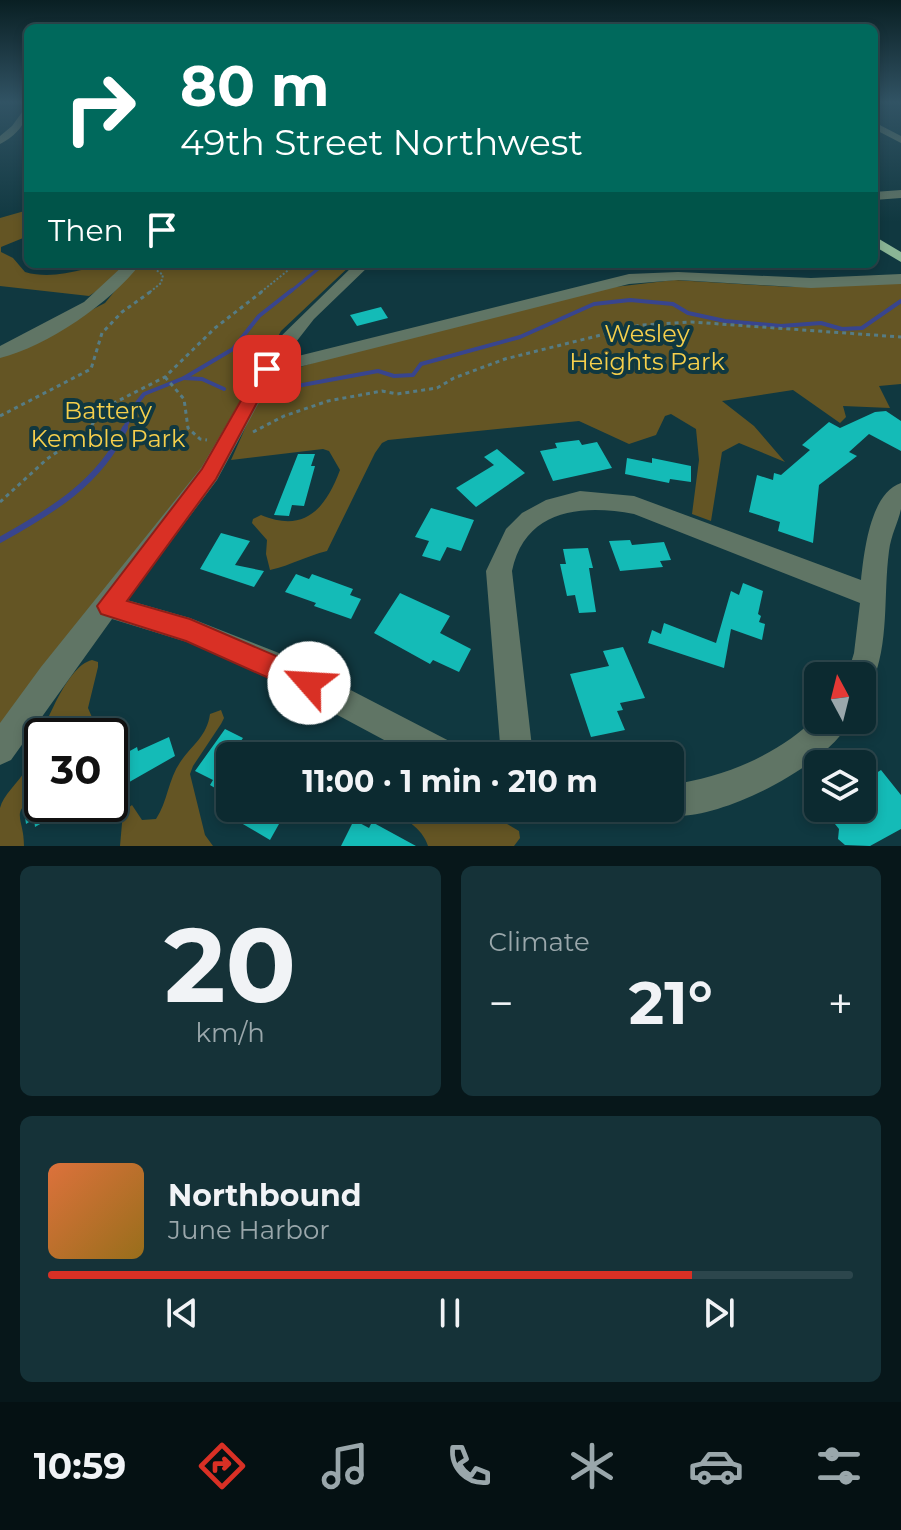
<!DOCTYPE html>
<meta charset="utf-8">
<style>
body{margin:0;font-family:Montserrat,sans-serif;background:#153238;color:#f1f3f6;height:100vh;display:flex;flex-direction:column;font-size:30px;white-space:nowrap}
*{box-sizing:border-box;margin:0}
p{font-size:26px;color:#9aa7ab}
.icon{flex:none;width:44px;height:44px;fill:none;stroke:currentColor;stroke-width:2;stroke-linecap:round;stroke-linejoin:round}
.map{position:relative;height:846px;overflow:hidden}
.panel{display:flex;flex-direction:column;gap:20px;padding:20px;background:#07171a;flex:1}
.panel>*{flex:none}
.hud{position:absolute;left:24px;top:24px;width:854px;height:244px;border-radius:12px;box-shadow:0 4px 12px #0003,0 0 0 2px #2c464c;background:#00695c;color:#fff;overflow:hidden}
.needle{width:52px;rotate:353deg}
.fabs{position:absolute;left:804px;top:662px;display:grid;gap:16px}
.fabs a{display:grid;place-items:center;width:72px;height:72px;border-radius:12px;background:#0c2a30;box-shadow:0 4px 12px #0003,0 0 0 2px #2c464c;font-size:40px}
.speed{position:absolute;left:24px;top:718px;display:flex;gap:16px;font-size:40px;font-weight:700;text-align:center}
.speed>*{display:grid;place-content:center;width:104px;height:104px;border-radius:50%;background:#0c2a30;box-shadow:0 4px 12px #0003,0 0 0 2px #2c464c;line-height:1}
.speed .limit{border:4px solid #111;border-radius:12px;background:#fff;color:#111}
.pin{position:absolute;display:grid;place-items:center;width:68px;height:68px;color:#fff;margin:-34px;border-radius:16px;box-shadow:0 4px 12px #0006}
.me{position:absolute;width:88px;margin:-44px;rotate:296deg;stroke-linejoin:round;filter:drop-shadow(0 0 6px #0008)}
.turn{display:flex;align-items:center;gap:28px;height:168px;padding:0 24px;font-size:36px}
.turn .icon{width:104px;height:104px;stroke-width:2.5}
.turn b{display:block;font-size:56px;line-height:68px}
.then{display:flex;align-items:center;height:76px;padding:0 24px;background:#0003;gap:16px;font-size:30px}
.big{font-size:60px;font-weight:700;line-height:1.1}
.panel .widget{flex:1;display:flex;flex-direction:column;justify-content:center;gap:12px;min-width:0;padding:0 28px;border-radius:12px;background:#153238}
.panel .dial{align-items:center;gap:0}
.dial b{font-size:104px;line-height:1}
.song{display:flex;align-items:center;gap:24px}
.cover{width:96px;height:96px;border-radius:12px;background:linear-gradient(135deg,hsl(20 70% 55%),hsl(40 70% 35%))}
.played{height:8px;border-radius:4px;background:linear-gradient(90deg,#d93025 80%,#2c464c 80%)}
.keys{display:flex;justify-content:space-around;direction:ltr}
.heat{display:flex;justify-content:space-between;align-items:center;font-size:44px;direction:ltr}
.panel .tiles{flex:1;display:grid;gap:20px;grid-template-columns:1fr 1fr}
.widget:last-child{grid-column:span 2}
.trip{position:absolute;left:216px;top:742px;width:468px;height:80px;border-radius:12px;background:#0c2a30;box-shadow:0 4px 12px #0003,0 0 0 2px #2c464c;font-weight:700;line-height:80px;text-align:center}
.tabs{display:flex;height:128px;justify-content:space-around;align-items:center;background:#051113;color:#9aa7ab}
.tabs .icon{width:56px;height:56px}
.tabs .current{color:#d93025}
.tabs b{font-size:36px;color:#f1f3f6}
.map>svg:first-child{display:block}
.green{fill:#645524}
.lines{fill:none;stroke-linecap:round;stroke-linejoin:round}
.stream-far2{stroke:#38458e;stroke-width:3}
.stream-far1{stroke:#38458e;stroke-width:4}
.stream{stroke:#38458e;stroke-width:6}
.building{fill:#14bbb7}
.path-far1{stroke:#567c84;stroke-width:2;stroke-dasharray:2 2;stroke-linecap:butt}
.path{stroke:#567c84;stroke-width:3;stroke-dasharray:4 4;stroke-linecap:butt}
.minor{fill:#607565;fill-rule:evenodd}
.major{fill:#8bb696;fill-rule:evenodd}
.route{fill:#d93025;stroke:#8d1f18;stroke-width:2}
.labels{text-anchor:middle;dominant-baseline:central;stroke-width:8;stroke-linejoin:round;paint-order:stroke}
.park-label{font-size:24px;fill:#f5cf4c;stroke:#103840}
</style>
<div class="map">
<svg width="901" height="846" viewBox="0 0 901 846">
<rect width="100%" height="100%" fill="#103840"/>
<g class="green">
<path d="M 28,210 L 28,236 L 1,247 L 1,252 L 13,258 L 25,272 C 59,282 88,264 121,264 L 124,267 L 109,283 L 89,296 L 0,286 L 0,218 Z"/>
<path d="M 137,264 L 352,264 L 281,331 L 196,487 L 0,742 L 0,357 L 105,303 Z"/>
<path d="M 674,280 L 791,287 L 901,283 L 901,384 L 879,386 L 890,408 L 843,406 L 846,417 L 840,423 L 793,390 L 722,401 L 754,426 L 785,462 L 739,443 L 722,452 L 711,521 L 692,514 L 699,460 L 696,429 L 671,414 L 665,416 L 656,435 L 629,444 L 579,421 L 388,440 L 382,443 L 375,453 L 327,551 C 306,556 292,565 270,570 L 266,554 L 267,540 L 252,523 L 253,519 L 261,515 C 304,533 325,510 340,470 L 329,451 L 323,449 L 231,460 L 263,388 L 280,374 L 321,360 L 606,288 Z"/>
<path d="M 92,660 L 98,662 L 98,667 L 88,708 L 100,736 L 42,736 L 42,793 C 7,813 24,815 24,846 L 0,846 C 0,834 0,819 0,808 C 3,795 18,783 25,771 C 39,746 62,667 92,660 Z"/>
<path d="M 221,710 L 224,718 L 221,724 L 193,766 L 190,774 L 205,835 L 213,846 L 120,846 L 123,812 L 132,805 L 142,820 L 156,819 C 168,801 168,779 181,761 C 193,744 207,736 210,714 Z"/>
<path d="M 388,808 C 437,808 477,803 519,831 L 520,838 L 514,846 L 428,846 C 422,827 404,819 388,808 Z"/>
</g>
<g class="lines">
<path class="stream-far2" d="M 290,292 L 324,264"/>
<g class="stream-far1">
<path d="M 184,378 L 202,379 L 224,389"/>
<path d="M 286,388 L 378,371 L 394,376 L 413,375 L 421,364 L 520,337 L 594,304 L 630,300 L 673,304 L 688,313 L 725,321 L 781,326 L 821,323 L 842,329 L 862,328 L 901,301"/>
<path d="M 124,430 L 134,407 L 144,394 L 184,378 L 233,349 L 259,316 L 292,290"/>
</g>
<path class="stream" d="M 0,540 C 50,512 100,483 125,428"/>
</g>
<g class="building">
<path d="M 381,307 L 388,318 L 357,326 L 350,315 Z"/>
<path d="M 886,411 L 901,421 L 901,451 L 869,434 L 849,452 L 857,456 L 819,485 L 813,543 L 778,531 L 780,522 L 749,512 L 757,475 L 773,480 L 774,473 L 781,475 L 810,450 L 802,445 L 829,422 L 840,428 L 875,412 Z"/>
<path d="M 579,440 L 582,445 L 597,442 L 612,468 L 553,481 L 540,451 L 557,448 L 555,443 Z"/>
<path d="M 497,449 L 525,473 L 476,507 L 456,488 L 494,465 L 484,457 Z"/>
<path d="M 298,454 L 315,454 L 311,466 L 315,466 L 304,506 L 292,505 L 289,516 L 274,515 Z"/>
<path d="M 627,458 L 652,463 L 652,458 L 691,466 L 691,482 L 670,479 L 669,483 L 625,474 Z"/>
<path d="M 431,508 L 474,520 L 461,551 L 447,547 L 440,561 L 422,556 L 429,541 L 415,537 Z"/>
<path d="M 221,533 L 250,541 L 235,565 L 264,571 L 254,587 L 200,569 Z"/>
<path d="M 630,540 L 632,545 L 664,542 L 671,560 L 660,561 L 663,567 L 620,571 L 609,541 Z"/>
<path d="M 588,548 L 593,568 L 589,568 L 596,612 L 579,613 L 575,595 L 567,596 L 560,564 L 566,564 L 563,549 Z"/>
<path d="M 296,574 L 309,579 L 312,574 L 353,589 L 350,595 L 361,599 L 351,619 L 314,606 L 316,603 L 285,592 Z"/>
<path d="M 743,583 L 763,591 L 758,614 L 761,616 L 759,622 L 765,624 L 762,640 L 731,629 L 724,668 L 648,643 L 652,630 L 661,634 L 664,623 L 716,643 L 731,591 L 739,595 Z"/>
<path d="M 400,593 L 450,616 L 440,633 L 471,649 L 459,672 L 433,660 L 430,664 L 374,633 Z"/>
<path d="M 623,647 L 645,698 L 620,703 L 623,710 L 617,711 L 625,730 L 591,737 L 570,674 L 609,666 L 603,651 Z"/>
<path d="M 225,729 L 243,738 L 236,748 L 249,756 L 230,756 L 230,797 L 210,785 L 213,780 L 195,771 Z"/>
<path d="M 169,737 L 175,756 L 110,793 L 110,762 L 137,747 L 138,751 Z"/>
<path d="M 881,770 L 901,795 L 901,829 L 870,846 L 845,845 L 838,839 L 839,829 L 831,819 L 837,815 L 831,808 L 862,808 L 862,782 Z"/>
<path d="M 31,804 L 75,804 L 35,827 L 34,819 L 26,824 L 24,810 Z"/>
<path d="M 237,808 L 288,808 L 270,840 L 231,817 Z"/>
<path d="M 354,820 L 369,828 L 372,822 L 416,846 L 341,846 Z"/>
</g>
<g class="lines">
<g class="path-far1">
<path d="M 150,292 L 161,283 L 163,275 L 152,267 L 153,264"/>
<path d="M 261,292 L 296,264"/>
</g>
<g class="path">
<path d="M 165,377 L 184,399 L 188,428 L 200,439 L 207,440"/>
<path d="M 0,416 L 91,369 L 102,333 L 122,312 L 153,290"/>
<path d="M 253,432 L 284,416 L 328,401 L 382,391 L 397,394 L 437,388 L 454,378 L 505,359 L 641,325 L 692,322 L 901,337"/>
<path d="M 0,502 L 47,459 L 90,429 L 100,410 L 165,377 L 215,328 L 264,290"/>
</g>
<g class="minor">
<path d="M 28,104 C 28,123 16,136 0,144 L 0,136 L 12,126 Z"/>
<path d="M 874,122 L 901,136 L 901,143 L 874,129 Z"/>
<path d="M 901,190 L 901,198 L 874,200 L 874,192 Z"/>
<path d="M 125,264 L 140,264 C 112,302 46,347 0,358 L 0,346 L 84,302 Z"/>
<path d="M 355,264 L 371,264 L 314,319 L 282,360 L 629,274 L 678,272 L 811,278 L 901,274 L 901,284 L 811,288 L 678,280 L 629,284 L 275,373 L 217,480 L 127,600 L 190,618 L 279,653 L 457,745 L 462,756 L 414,756 L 259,673 L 187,642 L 112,619 L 11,760 L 0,765 L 0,723 L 41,667 L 201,468 L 275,342 Z"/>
<path d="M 901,483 C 901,491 901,501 901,509 C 898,523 891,535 889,551 C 883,596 890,642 871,686 L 862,690 L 862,676 L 847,676 L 854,653 L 860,603 L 634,514 C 582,504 525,509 512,571 L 533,756 L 501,756 L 486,571 L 506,529 L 522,513 L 546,500 L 580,491 L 634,496 L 861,580 C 864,553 870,493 901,483 Z"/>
<path d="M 818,716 L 818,720 L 850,720 C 832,765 703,831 658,813 L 656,808 L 670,808 L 670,785 C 727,776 776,756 818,716 Z"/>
</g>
<path class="major" d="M 874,236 L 901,252 L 901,262 L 874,246 Z"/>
</g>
<linearGradient id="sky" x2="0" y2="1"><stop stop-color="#091f23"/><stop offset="0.46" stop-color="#315364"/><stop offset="1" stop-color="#315364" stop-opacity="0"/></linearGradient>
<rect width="901" height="222" fill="url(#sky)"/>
<path class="route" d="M 267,364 L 275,369 L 216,479 L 127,601 L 190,619 L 318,674 L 322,683 L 318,692 L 309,696 L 186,641 L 101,614 L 97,606 L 202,469 L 259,369 Z"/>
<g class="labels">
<g class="park-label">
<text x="647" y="333">Wesley<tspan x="647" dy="28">Heights Park</tspan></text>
<text x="108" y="410">Battery<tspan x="108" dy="28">Kemble Park</tspan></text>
</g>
</g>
</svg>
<div class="fabs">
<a><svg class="needle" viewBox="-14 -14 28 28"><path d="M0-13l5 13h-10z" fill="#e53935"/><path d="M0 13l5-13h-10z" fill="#9aa7ab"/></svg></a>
<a><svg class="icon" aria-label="layers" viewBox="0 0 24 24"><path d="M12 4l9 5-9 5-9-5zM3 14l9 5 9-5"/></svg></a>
</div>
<div class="speed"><div class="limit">30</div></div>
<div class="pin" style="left:267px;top:369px;background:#d93025"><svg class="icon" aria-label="arrive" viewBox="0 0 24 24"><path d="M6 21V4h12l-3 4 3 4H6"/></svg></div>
<svg class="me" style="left:309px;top:683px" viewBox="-20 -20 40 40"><circle r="19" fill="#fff"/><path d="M0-13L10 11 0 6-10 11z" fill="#d93025"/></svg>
<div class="trip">11:00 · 1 min · 210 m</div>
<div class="hud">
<div class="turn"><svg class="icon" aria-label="right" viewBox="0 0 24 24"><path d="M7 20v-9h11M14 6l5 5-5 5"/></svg><div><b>80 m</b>49th Street Northwest</div></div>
<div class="then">Then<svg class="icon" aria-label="arrive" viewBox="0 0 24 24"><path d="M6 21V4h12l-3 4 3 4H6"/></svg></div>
</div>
</div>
<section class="panel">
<div class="tiles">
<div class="widget dial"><b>20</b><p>km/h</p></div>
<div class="widget"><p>Climate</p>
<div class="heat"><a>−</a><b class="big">21°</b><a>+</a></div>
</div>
<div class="widget">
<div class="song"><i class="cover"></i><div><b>Northbound</b><p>June Harbor</p></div></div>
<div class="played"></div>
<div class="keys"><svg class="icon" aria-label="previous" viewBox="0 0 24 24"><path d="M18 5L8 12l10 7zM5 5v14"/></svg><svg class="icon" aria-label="pause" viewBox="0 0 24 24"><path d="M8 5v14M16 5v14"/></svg><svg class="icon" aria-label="next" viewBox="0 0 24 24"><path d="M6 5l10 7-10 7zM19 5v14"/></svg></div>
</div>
</div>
</section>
<nav class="tabs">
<b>10:59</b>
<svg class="icon current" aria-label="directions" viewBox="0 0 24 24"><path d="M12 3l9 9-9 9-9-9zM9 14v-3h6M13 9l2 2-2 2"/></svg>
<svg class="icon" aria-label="music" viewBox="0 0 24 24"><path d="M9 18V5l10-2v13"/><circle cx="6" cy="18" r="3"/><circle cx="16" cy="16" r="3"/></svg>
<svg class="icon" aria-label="phone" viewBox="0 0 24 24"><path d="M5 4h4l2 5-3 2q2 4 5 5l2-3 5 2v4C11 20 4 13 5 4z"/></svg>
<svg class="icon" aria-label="climate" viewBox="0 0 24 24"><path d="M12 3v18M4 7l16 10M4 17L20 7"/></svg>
<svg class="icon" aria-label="car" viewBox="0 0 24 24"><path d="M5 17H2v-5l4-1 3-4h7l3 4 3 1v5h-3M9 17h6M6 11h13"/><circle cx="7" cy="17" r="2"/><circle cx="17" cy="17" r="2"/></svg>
<svg class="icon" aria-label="filters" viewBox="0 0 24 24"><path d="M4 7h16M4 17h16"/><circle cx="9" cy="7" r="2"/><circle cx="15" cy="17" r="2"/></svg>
</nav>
